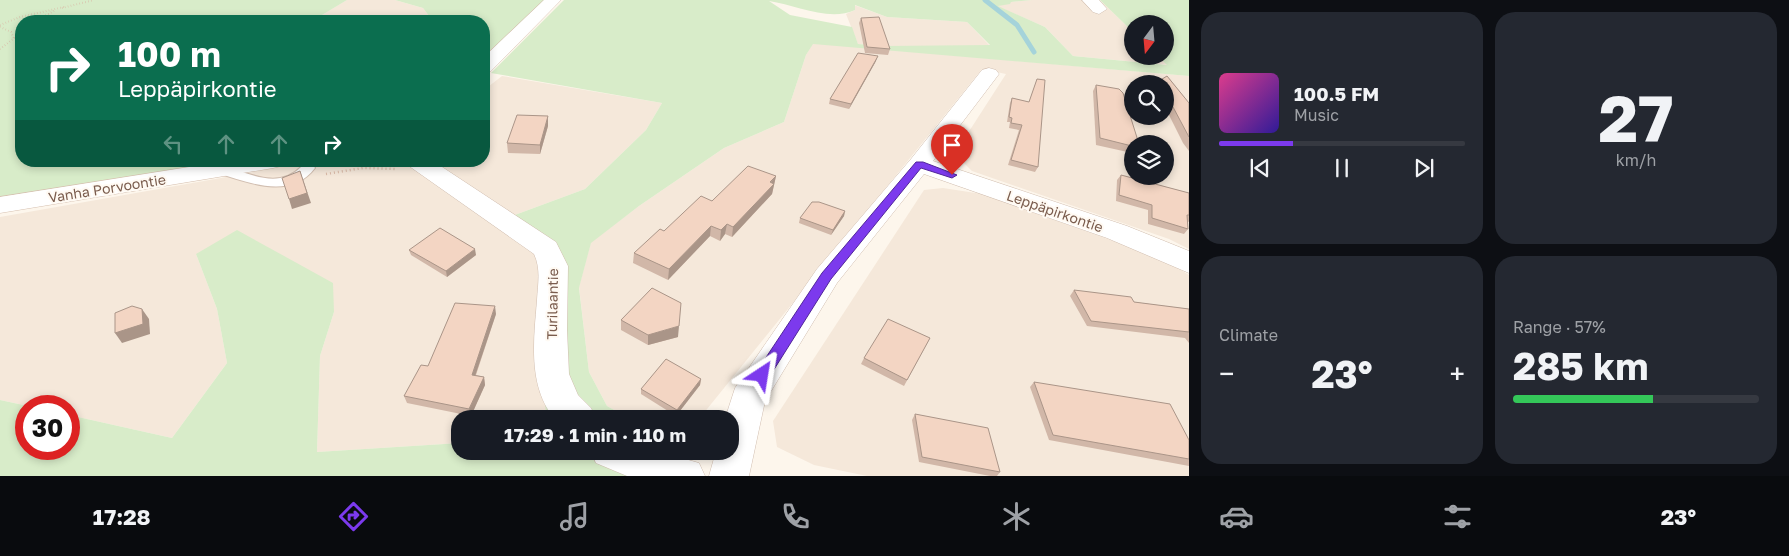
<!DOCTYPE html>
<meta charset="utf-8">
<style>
body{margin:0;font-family:"Golos Text",sans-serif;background:#242831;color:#f1f3f6;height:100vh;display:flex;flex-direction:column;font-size:19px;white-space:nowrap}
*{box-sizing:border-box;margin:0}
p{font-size:16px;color:#9ea1a6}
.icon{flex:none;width:28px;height:28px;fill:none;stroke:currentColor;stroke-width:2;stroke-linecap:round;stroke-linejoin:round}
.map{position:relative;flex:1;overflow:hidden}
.drawer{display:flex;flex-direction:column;gap:12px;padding:12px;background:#0d0f14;width:600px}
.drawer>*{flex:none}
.guide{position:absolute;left:15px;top:15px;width:475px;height:152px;border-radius:20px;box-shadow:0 2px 8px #0003;background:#0b6e4f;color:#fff;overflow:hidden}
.needle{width:32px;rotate:196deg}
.buttons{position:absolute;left:1124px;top:15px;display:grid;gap:10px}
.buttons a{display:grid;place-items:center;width:50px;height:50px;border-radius:50%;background:#171b24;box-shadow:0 2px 8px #0003;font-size:25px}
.speed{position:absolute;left:15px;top:395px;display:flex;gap:10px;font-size:25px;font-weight:700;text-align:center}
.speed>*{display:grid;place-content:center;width:65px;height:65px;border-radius:50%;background:#171b24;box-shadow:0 2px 8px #0003;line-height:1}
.speed .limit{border:8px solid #d22;background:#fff;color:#111}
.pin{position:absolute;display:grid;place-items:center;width:42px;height:42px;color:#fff;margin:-51px -21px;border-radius:50% 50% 50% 0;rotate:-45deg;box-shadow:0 0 5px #0007}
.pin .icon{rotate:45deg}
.me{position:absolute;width:55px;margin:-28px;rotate:33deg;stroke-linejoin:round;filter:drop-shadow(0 0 4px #0008)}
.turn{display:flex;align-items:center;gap:18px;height:105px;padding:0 20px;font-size:22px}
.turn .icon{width:65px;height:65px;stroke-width:2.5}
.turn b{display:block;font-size:35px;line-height:42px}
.lanes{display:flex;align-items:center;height:48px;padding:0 20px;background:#0003;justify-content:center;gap:25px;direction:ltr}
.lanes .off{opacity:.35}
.big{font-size:38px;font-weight:700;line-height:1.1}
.drawer .widget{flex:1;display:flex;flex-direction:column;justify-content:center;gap:8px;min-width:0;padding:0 18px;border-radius:20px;background:#242831}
.drawer .dial{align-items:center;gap:0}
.dial b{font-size:65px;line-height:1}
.song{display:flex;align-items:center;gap:15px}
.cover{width:60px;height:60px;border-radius:8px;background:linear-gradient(135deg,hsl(330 70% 55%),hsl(250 70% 35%))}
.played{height:5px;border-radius:2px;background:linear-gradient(90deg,#7c3aed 30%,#363941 30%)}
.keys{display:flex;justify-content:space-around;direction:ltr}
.heat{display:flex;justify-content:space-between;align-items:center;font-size:28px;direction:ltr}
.charge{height:8px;border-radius:4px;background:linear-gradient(90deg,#34c759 57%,#363941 0)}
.drawer .tiles{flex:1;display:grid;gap:12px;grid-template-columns:repeat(2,1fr)}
.trip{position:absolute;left:451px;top:410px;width:288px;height:50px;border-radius:20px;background:#171b24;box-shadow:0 2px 8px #0003;font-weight:700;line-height:50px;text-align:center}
.dock{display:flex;height:80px;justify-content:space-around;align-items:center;background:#090b0e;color:#9ea1a6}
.dock .icon{width:35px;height:35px}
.dock .on{color:#7c3aed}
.dock b{font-size:22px;color:#f1f3f6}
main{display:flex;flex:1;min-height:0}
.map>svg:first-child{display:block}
.residential{fill:#f5e8da;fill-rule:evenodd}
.green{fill:#d8ecc9;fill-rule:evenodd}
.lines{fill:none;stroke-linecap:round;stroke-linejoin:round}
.stream{stroke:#a5d3da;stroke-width:5}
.lane-casing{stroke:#d1beb0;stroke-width:2}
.street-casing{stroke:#d1beb0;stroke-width:1}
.secondary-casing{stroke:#d6c0b0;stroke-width:1}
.path-far1{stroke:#d9b8a5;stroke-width:2;stroke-dasharray:0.5 2.5;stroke-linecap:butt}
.path{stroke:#d9b8a5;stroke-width:2.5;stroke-dasharray:1 3;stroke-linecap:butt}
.lane{fill:#fff;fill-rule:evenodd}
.street{fill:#fff;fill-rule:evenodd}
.secondary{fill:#fff;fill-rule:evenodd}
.wall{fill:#d1b7a8}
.shaded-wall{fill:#aa9588}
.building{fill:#f3d5c3;stroke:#aa9588}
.route{fill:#7c3aed;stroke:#51269a}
.labels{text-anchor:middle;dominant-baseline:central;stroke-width:4;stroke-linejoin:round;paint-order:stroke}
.street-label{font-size:14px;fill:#7a5c4d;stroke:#fffaf3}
</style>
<main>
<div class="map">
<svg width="1189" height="476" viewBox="0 0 1189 476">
<rect width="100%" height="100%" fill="#fdf6ec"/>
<g class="residential">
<path d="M 347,0 L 395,0 L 423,8 L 433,21 L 312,21 Z"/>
<path d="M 1032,0 L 1100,0 L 1132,31 L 1132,56 L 1158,56 L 1168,65 L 1073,56 L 1045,27 L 997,6 L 1011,2 Z"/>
<path d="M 854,5 L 887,17 L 967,22 L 990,46 L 884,46 L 858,44 L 846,14 L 855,10 Z"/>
<path d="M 813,43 L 1189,76 L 1189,249 L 1169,239 L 972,171 L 960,159 L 957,150 L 1006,74 L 982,69 L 699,419 L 631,419 L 607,406 L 589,372 L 579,287 L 591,242 L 639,206 L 724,148 L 784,122 L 806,55 ZM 1132,84 L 1165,84 L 1165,116 L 1132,116 ZM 1132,144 L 1165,144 L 1165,176 L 1132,176 Z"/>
<path d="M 502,76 L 662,103 L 646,130 L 585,189 L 504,219 L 546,249 L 578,419 L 460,419 L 460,443 L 317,452 L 320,356 L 334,312 L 196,254 L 217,309 L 227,363 L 172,438 L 69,415 L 69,406 L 28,406 L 0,400 L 0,217 L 249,173 L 298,161 L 484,161 L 484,90 Z"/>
<path d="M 943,188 L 982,194 L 1161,258 L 1189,275 L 1189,476 L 867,476 L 814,465 L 777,447 L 773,421 L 924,190 Z"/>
</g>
<g class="green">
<path d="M 0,0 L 347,0 L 312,21 L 21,21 L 21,161 L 232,161 L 0,197 Z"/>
<path d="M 395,0 L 546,0 L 484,61 L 484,21 L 433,21 L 423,8 Z"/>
<path d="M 564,0 L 1032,0 L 1011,2 L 1010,4 L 998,6 L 1045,27 L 1073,56 L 1167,65 L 1158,56 L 1165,56 L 1165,24 L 1132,24 L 1132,31 L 1100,0 L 1189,0 L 1189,76 L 813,44 L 806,55 L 784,122 L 724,148 L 639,206 L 591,243 L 579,288 L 589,372 L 607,406 L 631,419 L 553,419 L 546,412 L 538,345 L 554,266 L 504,219 L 585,189 L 646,130 L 662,103 L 491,73 ZM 769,1 C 796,5 829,22 855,10 L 855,5 L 887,17 L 967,22 L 990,45 L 884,46 L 858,44 L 852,27 L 790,15 Z"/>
<path d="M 237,230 L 333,283 L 334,312 L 320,356 L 317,452 L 460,443 L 460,451 L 538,451 L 560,454 L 582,451 L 646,451 L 685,476 L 0,476 L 0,400 L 28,406 L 26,406 L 26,449 L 69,449 L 69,415 L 172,438 L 227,363 L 217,309 L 196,254 Z"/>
</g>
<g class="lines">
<path class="stream" d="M 985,0 L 1017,25 L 1034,52"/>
<defs>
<path id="lane" d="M 298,161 L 311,161 L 315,168 C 291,200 249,183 218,173 L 216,170 L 223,166 C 249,173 278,190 301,167 Z"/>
<g id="street">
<path d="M 1082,0 L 1099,0 L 1107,9 L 1099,14 L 1093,12 Z"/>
<path d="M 989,68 L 996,70 L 999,74 L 933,161 L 1127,226 L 1189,251 L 1189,273 L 1107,238 L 924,174 L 837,283 L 765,401 L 749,476 L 709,476 L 716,451 L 730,451 L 730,419 L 725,419 L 735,388 L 817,269 L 911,159 L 982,70 Z"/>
<path d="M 405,161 L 433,161 L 556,242 L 568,266 L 567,330 L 569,374 L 578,395 L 591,408 L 596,419 L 555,419 C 527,387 534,338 537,300 C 538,283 541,269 534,254 L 409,166 Z"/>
<path d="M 591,451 L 657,451 L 699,463 L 705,476 L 627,476 L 596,463 Z"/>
</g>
<g id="secondary">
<path d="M 544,0 L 561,0 L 491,71 L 484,73 L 484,57 Z"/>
<path d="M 227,161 L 285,161 L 281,166 L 273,168 L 0,213 L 0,197 Z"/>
</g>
</defs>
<use href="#lane" class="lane-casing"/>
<use href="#street" class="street-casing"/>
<use href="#secondary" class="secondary-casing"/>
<g class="path-far1">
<path d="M 62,8 L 94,0"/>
<path d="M 35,21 L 54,11"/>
<path d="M 0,25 L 20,17 L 64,7"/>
<path d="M 0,27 L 11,32 L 14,39"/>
<path d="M 0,49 L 21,33"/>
</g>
<path class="path" d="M 326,174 L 363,168 L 396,169"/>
<use href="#lane" class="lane"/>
<use href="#street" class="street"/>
<use href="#secondary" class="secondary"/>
</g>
<g class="wall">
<path d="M 861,18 L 890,49 L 888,55 L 865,53 L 859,23 Z"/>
<path d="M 876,61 L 849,109 L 829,104 L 830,99 Z"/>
<path d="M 1167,76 L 1189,103 L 1189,151 L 1183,143 L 1165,107 L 1165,84 L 1158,84 L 1159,81 Z"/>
<path d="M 1037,79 L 1038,167 L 1035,172 L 1008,165 L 1019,130 L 1009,128 L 1010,122 L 1007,122 L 1010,103 L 1012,98 L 1029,102 Z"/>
<path d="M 1096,85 L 1132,144 L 1132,153 L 1096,145 L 1093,91 Z"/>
<path d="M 548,116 L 548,126 L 540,154 L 508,153 L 507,143 Z"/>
<path d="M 1121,175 L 1189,193 L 1189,222 L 1187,221 L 1188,229 L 1184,234 L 1148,224 L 1148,210 L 1116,201 L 1117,180 Z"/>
<path d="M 776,176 L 772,194 L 732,237 L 725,234 L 720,241 L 710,236 L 668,280 L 633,263 L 634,253 L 664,231 Z"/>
<path d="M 845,211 L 844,216 L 831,235 L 799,223 L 800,218 Z"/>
<path d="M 409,250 L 476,255 L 447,277 L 411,255 Z"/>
<path d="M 1074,290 L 1134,302 L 1189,309 L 1189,343 L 1185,338 L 1087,326 L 1070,296 Z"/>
<path d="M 496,314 L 476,375 L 484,377 L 485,385 L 471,416 L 407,403 L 404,396 L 428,366 Z"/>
<path d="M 621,320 L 678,337 L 648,345 L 621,330 Z"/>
<path d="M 930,338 L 904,386 L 861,364 L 864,358 Z"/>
<path d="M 701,379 L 700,385 L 676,416 L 641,394 L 641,389 Z"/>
<path d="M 1034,382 L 1189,440 L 1189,466 L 1049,440 L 1030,387 Z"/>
<path d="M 915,414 L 1000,472 L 997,476 L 990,476 L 919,462 L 912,420 Z"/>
</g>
<g class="shaded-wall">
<path d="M 878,56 L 876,61 L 849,109 L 851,104 Z"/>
<path d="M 548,116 L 548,126 L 540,154 L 540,145 Z"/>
<path d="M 300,171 L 311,203 L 292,209 L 289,199 Z"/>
<path d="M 776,176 L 772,194 L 732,237 L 733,227 Z"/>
<path d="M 845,211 L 844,216 L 831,235 L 833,230 Z"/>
<path d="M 727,224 L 725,234 L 720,241 L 721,230 Z"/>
<path d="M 711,226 L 710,236 L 668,280 L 669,269 Z"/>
<path d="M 475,249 L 476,255 L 447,277 L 446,271 Z"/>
<path d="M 495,306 L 496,314 L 473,382 L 472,375 Z"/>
<path d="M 142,309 L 149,319 L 150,334 L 122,343 L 115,333 Z"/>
<path d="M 679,326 L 678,337 L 648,345 L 648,335 Z"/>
<path d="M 484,377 L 485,385 L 471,416 L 469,409 Z"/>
<path d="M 701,379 L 700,385 L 676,416 L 677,410 Z"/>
</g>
<g class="building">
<path d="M 879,17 L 890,49 L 867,47 L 861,18 Z"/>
<path d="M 858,53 L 878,56 L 851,104 L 830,99 Z"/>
<path d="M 1167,76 L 1189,103 L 1189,137 L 1165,92 L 1165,84 L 1161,84 L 1159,81 Z"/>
<path d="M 1037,79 L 1045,80 L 1038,167 L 1011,160 L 1022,125 L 1011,123 L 1012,118 L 1009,117 L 1012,98 L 1029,102 Z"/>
<path d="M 1096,85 L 1119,89 L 1123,93 L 1139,144 L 1132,144 L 1132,146 L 1100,138 Z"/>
<path d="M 517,115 L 548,116 L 540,145 L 507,143 Z"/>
<path d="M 748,166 L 776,176 L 770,182 L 774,184 L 733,227 L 727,224 L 721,230 L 711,226 L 669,269 L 634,253 L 660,229 L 664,231 L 701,196 L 712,201 Z"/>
<path d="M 300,171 L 307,193 L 289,199 L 282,178 Z"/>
<path d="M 1121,175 L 1189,193 L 1189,215 L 1187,215 L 1188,229 L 1152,218 L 1152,205 L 1119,195 Z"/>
<path d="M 812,202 L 819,202 L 845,211 L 833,230 L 800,218 Z"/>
<path d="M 440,228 L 475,249 L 446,271 L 409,250 Z"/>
<path d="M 652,288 L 681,303 L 679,326 L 648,335 L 621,320 Z"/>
<path d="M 1074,290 L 1131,297 L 1134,302 L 1189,309 L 1189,332 L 1091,321 Z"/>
<path d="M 455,303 L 495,306 L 472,375 L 484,377 L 469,409 L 404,396 L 421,365 L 428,366 Z"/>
<path d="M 132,306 L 142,309 L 143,324 L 115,333 L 115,313 Z"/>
<path d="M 888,319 L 930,338 L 907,380 L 864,358 Z"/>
<path d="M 666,359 L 701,379 L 677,410 L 641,389 Z"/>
<path d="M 1034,382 L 1170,404 L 1189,440 L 1189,459 L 1053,435 Z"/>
<path d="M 915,414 L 988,428 L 1000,472 L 922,457 Z"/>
</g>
<path class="route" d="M 916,162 L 923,162 L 957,175 L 952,178 L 921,168 L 831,279 L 768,379 L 757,379 L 755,375 L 757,371 L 822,273 Z"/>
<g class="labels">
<g class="street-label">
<text transform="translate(107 188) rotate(-9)">Vanha Porvoontie</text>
<text transform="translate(1055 211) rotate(19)">Leppäpirkontie</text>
<text transform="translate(552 304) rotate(-89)">Turilaantie</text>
</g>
</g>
</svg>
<div class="buttons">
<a><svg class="needle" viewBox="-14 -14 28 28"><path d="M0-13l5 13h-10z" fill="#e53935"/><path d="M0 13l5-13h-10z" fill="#9ea1a6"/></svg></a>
<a><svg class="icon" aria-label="search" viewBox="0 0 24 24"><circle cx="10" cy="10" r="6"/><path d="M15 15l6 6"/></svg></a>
<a><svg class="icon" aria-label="layers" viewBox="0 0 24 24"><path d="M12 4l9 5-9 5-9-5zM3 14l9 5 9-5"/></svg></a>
</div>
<div class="speed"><div class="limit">30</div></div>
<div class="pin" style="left:952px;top:175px;background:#d93025"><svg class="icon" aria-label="arrive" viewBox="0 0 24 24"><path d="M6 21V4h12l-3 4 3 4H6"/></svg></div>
<svg class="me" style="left:762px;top:375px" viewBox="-20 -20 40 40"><path d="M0-17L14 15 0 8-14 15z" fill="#7c3aed" stroke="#fff" stroke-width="4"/></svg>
<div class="trip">17:29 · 1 min · 110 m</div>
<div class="guide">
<div class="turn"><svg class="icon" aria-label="right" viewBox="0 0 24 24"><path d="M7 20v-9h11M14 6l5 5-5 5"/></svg><div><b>100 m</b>Leppäpirkontie</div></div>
<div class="lanes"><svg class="icon off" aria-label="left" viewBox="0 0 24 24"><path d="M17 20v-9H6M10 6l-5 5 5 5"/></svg><svg class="icon off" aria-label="ahead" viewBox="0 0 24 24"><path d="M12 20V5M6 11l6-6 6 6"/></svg><svg class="icon off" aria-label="ahead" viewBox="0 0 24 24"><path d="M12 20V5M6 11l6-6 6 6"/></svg><svg class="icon" aria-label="right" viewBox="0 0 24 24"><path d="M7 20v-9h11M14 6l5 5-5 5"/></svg></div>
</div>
</div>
<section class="drawer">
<div class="tiles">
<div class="widget">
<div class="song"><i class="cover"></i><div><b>100.5 FM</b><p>Music</p></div></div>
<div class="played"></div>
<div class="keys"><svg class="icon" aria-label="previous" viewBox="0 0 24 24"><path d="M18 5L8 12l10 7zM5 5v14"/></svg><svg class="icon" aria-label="pause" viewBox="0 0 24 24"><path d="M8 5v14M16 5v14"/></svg><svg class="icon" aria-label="next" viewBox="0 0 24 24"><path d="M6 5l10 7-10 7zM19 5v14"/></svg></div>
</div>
<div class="widget dial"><b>27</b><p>km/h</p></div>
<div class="widget"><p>Climate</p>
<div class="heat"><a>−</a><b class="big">23°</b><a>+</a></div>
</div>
<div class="widget"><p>Range · 57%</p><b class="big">285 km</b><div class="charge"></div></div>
</div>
</section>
</main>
<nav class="dock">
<b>17:28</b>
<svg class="icon on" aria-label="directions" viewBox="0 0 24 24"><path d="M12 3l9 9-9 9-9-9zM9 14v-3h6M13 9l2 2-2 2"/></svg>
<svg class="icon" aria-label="music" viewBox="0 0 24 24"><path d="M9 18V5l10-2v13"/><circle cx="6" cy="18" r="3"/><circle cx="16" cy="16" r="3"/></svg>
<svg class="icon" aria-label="phone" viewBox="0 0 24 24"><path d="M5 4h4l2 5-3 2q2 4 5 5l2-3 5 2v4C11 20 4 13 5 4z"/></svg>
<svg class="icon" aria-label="climate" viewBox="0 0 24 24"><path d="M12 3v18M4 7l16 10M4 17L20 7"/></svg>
<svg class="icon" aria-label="car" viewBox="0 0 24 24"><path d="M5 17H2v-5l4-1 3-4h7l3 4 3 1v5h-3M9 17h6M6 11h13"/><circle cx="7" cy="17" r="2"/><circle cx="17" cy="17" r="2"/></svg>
<svg class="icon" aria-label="filters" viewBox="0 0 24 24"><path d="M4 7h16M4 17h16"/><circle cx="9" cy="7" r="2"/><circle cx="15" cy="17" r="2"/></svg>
<b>23°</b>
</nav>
